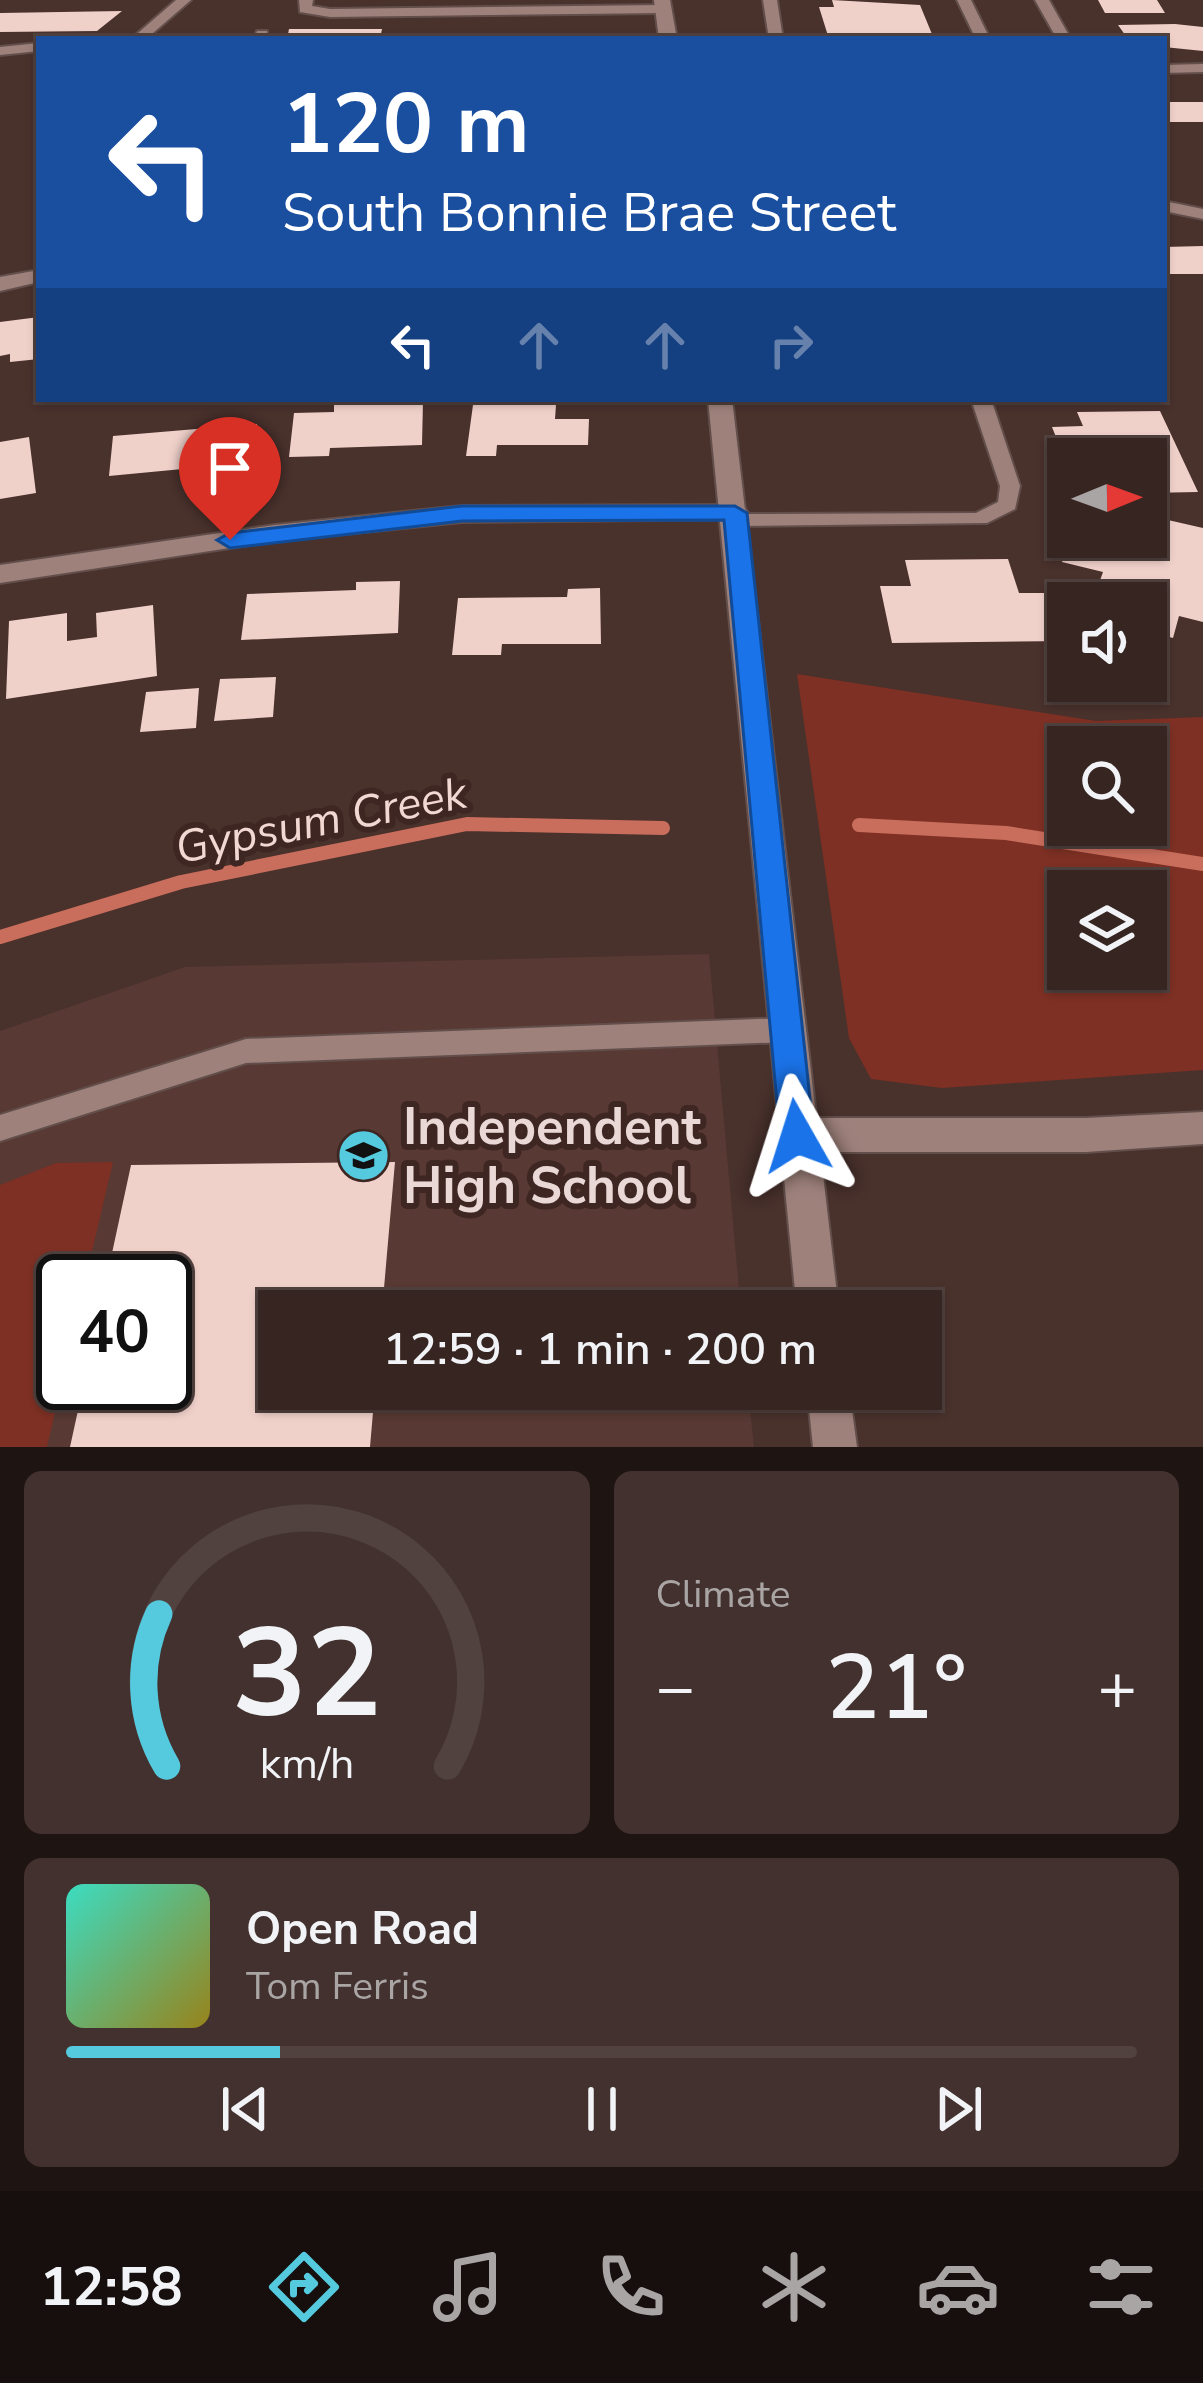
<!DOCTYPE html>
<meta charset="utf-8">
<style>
body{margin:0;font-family:"Nunito Sans",sans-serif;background:#42312e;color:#f1f3f6;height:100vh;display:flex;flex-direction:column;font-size:45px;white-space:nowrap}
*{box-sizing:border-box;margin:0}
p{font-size:39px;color:#aaa5a5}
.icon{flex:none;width:66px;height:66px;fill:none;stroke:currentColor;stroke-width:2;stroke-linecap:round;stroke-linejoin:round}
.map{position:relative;height:1447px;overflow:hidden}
.drawer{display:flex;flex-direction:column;gap:24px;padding:24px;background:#1e1412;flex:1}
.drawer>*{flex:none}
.hud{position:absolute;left:36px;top:36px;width:1131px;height:366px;border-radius:0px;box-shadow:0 3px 9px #0004,0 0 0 3px #51423f;background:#1a4fa0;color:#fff;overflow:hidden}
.needle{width:78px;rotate:89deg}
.fabs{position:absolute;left:1047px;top:438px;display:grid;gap:24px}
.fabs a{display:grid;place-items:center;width:120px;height:120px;border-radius:0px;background:#372521;box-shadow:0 3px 9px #0004,0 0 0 3px #51423f;font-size:60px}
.speed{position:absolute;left:36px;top:1254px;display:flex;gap:24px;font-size:60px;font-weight:700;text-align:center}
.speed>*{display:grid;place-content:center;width:156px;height:156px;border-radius:50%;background:#372521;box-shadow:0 3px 9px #0004,0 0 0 3px #51423f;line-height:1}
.speed .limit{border:6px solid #111;border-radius:18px;background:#fff;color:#111}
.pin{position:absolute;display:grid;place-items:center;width:102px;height:102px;color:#fff;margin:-123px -51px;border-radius:50% 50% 50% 0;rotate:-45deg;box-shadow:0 0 12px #0007}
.pin .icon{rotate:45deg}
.me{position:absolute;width:132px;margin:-66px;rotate:354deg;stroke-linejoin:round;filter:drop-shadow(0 0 9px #0008)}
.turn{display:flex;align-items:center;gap:42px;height:252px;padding:0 48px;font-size:54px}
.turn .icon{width:156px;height:156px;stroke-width:2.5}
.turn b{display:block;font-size:84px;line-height:102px}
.lanes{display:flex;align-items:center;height:114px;padding:0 48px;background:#0003;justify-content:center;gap:60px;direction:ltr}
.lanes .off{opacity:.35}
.big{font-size:90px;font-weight:600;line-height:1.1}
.drawer .tile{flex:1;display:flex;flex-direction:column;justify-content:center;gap:18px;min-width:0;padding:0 42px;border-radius:18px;background:#42312e}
.drawer .dial{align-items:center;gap:0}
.dial svg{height:312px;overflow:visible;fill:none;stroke:#51423f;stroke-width:7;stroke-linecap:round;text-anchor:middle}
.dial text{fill:#f1f3f6;stroke:none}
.song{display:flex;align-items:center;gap:36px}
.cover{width:144px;height:144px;border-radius:18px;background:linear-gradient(135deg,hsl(170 70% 55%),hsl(50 70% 35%))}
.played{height:12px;border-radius:6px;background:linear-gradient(90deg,#55cadf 20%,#51423f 20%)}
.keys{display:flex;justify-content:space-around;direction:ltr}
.heat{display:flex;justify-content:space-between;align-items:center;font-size:66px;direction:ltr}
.drawer .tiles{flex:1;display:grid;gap:24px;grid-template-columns:1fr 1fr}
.tile:last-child{grid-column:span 2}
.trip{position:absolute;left:258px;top:1290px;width:684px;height:120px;border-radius:0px;background:#372521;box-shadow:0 3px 9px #0004,0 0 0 3px #51423f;font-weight:600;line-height:120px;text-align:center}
.tab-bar{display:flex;height:192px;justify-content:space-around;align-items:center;background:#160f0d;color:#aaa5a5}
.tab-bar .icon{width:84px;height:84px}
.tab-bar .active{color:#55cadf}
.tab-bar b{font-size:54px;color:#f1f3f6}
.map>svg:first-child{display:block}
.built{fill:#583933;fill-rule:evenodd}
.green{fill:#7d3023;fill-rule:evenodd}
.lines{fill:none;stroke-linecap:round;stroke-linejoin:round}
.stream{stroke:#c96d5c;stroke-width:14}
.building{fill:#f0d1ca}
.service-casing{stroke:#624e4a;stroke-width:4}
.minor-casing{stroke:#624e4a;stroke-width:4}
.tertiary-casing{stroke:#624e4a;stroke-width:4}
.service{fill:#9e817b;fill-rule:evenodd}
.minor{fill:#9e817b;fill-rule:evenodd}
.tertiary{fill:#9e817b;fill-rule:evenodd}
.route{fill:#1a73e8;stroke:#114b97;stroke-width:3}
.labels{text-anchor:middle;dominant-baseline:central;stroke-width:12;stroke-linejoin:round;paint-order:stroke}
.water-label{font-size:45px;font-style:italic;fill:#f2d8d2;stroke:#3e2622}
.near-poi-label{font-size:51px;font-weight:bold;fill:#e9d8d5;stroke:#3e2622;text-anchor:start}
</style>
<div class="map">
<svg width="1203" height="1447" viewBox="0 0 1203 1447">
<rect width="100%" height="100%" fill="#49312c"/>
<path class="built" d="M 709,954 L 741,1311 L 279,1311 L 279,1389 L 748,1389 L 754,1447 L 0,1447 L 0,1031 L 185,967 ZM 63,1281 L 165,1281 L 165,1383 L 63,1383 Z"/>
<g class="green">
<path d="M 797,674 L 1096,721 L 1203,717 L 1203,1070 L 942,1088 L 871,1079 L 849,1038 ZM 1068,747 L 1146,747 L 1146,825 L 1068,825 ZM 1068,891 L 1146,891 L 1146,969 L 1068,969 Z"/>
<path d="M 113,1162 L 85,1281 L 63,1281 L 63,1377 L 47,1447 L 0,1447 L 0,1185 L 56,1163 Z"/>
</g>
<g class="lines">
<g class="stream">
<path d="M 859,825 L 1006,833 L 1203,864"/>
<path d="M 0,937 L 181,882 L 467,824 L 663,828"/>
</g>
</g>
<g class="building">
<path d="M 832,0 L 920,5 L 934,39 L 829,39 L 819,7 L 834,7 Z"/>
<path d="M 1098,0 L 1157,0 L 1165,13 L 1105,13 Z"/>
<path d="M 122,11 L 97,31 L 0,32 L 0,13 Z"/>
<path d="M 1175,24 L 1203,27 L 1203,51 L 1164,47 L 1164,39 L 1128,39 L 1118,25 Z"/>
<path d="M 289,29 L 382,29 L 380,39 L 287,39 Z"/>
<path d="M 1164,102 L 1203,102 L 1203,122 L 1166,122 Z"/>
<path d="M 1203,246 L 1203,274 L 1164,274 L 1164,247 Z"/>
<path d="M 39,317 L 39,359 L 10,362 L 10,354 L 0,356 L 0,322 Z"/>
<path d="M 423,401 L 422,445 L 330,448 L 329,456 L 289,457 L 294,413 L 334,412 L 334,404 Z"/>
<path d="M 473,405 L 556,405 L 555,419 L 589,419 L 588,445 L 497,445 L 496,456 L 466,456 Z"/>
<path d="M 1160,411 L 1198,492 L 1146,493 L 1146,459 L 1068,459 L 1068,467 L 1052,427 L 1083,426 L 1077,412 Z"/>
<path d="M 257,424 L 257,462 L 109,476 L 113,436 Z"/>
<path d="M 29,437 L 36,493 L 0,499 L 0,442 Z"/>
<path d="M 1146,515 L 1203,528 L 1203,622 L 1179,616 L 1173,638 L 1146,631 L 1146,603 L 1092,603 L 1103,572 L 1062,562 L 1071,537 L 1146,537 Z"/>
<path d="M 1008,559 L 1019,593 L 1070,593 L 1074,603 L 1068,603 L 1068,641 L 892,643 L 880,586 L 911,586 L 905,560 Z"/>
<path d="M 400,581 L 398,633 L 241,640 L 247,594 L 356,590 L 356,582 Z"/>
<path d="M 600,588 L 601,644 L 502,644 L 501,655 L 452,655 L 458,598 L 567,597 L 568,589 Z"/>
<path d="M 153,605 L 157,676 L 6,699 L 9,621 L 67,613 L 67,641 L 97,637 L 96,613 Z"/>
<path d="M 276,677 L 273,717 L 214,721 L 220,679 Z"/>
<path d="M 199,688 L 196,728 L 140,732 L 146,692 Z"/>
<path d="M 395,1162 L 382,1311 L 279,1311 L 279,1389 L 375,1389 L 370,1447 L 70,1447 L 84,1383 L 165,1383 L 165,1281 L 106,1281 L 131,1165 Z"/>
</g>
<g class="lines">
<defs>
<g id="service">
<path d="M 176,0 L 191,0 L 146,39 L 131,39 Z"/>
<path d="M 299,0 L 313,0 L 312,6 L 330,9 L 664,5 L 671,9 L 664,13 L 330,17 L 300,12 Z"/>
<path d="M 763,0 L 777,0 L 783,39 L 769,39 Z"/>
<path d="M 957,0 L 971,0 L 990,39 L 976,39 Z"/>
<path d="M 1035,0 L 1049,0 L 1071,39 L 1057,39 Z"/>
<path d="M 257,31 L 267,31 L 268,39 L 254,39 Z"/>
<path d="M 39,43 L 39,51 L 0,55 L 0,47 Z"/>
<path d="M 1203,64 L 1203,72 L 1164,73 L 1164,65 Z"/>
<path d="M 1164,201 L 1203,209 L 1203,219 L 1164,211 Z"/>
<path d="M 971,399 L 991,399 L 1020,486 L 1015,509 L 987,523 L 736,526 L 726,520 L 736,514 L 976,513 L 998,502 L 1000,486 Z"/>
<path d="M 786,1018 L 796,1022 L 800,1030 L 796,1038 L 786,1042 L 246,1063 L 0,1141 L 0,1115 L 246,1039 Z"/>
</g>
<g id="minor">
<path d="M 39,270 L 39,282 L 0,291 L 0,277 Z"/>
<path d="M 735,505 L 744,507 L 748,513 L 744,519 L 462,522 L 275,541 L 0,583 L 0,565 L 275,525 L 462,506 Z"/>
<path d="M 1203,1112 L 1203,1144 L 1086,1152 L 797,1152 L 784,1147 L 778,1135 L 784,1123 L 797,1118 L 1086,1118 Z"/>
</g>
<g id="tertiary">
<path d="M 654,0 L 670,0 L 677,39 L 659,39 Z"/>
<path d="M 708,399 L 732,399 L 839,1311 L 797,1311 Z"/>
<path d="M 807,1389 L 849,1389 L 857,1447 L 813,1447 Z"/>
</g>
</defs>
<use href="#service" class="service-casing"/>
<use href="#minor" class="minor-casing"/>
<use href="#tertiary" class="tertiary-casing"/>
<use href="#service" class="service"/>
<use href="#minor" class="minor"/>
<use href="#tertiary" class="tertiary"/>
</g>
<path class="route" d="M 462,506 L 735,506 L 747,513 L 814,1136 L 809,1146 L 797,1151 L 785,1146 L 780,1136 L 724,520 L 462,521 L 230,548 L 217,540 L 230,533 Z"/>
<defs>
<symbol id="school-disc" viewBox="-11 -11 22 22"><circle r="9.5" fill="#55cadf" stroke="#3e2622"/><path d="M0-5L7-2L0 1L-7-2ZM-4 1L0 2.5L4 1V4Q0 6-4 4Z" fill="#111"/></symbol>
</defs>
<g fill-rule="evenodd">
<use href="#school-disc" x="334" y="1126" width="59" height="59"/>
</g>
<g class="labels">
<g class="water-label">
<text transform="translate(321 821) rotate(-11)">Gypsum Creek</text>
</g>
<g class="near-poi-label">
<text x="403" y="1127">Independent<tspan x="403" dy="59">High School</tspan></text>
</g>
</g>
</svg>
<div class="fabs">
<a><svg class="needle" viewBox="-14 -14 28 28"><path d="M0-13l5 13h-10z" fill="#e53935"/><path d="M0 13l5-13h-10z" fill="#aaa5a5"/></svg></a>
<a><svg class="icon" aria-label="sound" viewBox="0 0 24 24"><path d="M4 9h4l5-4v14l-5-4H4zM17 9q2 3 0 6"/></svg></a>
<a><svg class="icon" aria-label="search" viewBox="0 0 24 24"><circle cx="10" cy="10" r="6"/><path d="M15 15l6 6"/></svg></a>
<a><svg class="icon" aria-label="layers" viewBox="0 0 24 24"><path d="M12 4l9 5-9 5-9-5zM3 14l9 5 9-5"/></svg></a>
</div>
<div class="speed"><div class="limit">40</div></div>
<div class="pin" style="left:230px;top:540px;background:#d93025"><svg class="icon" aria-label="arrive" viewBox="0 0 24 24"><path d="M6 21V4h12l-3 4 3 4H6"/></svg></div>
<svg class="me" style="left:797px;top:1136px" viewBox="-20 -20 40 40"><path d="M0-17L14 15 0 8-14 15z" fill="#1a73e8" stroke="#fff" stroke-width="4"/></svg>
<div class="trip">12:59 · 1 min · 200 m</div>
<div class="hud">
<div class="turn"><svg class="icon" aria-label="left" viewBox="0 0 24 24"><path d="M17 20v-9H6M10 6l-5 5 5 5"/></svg><div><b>120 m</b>South Bonnie Brae Street</div></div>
<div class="lanes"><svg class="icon" aria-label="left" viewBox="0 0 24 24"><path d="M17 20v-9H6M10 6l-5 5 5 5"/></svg><svg class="icon off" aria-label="ahead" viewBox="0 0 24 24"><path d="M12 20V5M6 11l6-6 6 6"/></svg><svg class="icon off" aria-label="ahead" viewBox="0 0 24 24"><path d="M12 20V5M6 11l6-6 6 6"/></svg><svg class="icon off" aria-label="right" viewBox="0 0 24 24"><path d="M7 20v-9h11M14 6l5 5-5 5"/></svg></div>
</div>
</div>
<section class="drawer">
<div class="tiles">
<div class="tile dial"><svg viewBox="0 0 100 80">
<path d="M14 69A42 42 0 1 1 86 69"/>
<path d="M14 69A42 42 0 0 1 12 30" stroke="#55cadf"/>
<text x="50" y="56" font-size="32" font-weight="700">32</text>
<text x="50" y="72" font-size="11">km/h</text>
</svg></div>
<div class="tile"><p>Climate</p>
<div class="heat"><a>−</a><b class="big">21°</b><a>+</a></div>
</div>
<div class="tile">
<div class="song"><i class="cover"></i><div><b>Open Road</b><p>Tom Ferris</p></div></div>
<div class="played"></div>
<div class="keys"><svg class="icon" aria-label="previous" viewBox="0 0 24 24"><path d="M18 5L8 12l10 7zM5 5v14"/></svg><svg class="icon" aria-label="pause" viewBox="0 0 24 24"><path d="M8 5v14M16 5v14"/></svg><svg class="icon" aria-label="next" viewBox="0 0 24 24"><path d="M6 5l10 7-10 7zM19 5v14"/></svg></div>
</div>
</div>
</section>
<nav class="tab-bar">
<b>12:58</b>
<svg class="icon active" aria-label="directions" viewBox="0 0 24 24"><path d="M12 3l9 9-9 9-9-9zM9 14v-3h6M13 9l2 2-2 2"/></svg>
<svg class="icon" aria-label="music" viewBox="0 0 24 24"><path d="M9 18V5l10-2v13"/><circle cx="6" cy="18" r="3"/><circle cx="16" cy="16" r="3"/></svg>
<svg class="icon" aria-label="phone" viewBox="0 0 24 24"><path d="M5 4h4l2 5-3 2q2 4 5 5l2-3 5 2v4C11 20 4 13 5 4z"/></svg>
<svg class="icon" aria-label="climate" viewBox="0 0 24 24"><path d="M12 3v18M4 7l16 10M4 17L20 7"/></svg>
<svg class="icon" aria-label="car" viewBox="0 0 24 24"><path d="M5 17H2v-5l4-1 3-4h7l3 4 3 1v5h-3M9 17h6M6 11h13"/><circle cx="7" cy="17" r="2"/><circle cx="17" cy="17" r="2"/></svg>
<svg class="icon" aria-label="filters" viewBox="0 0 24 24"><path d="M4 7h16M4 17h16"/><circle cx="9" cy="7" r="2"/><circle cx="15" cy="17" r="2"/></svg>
</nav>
